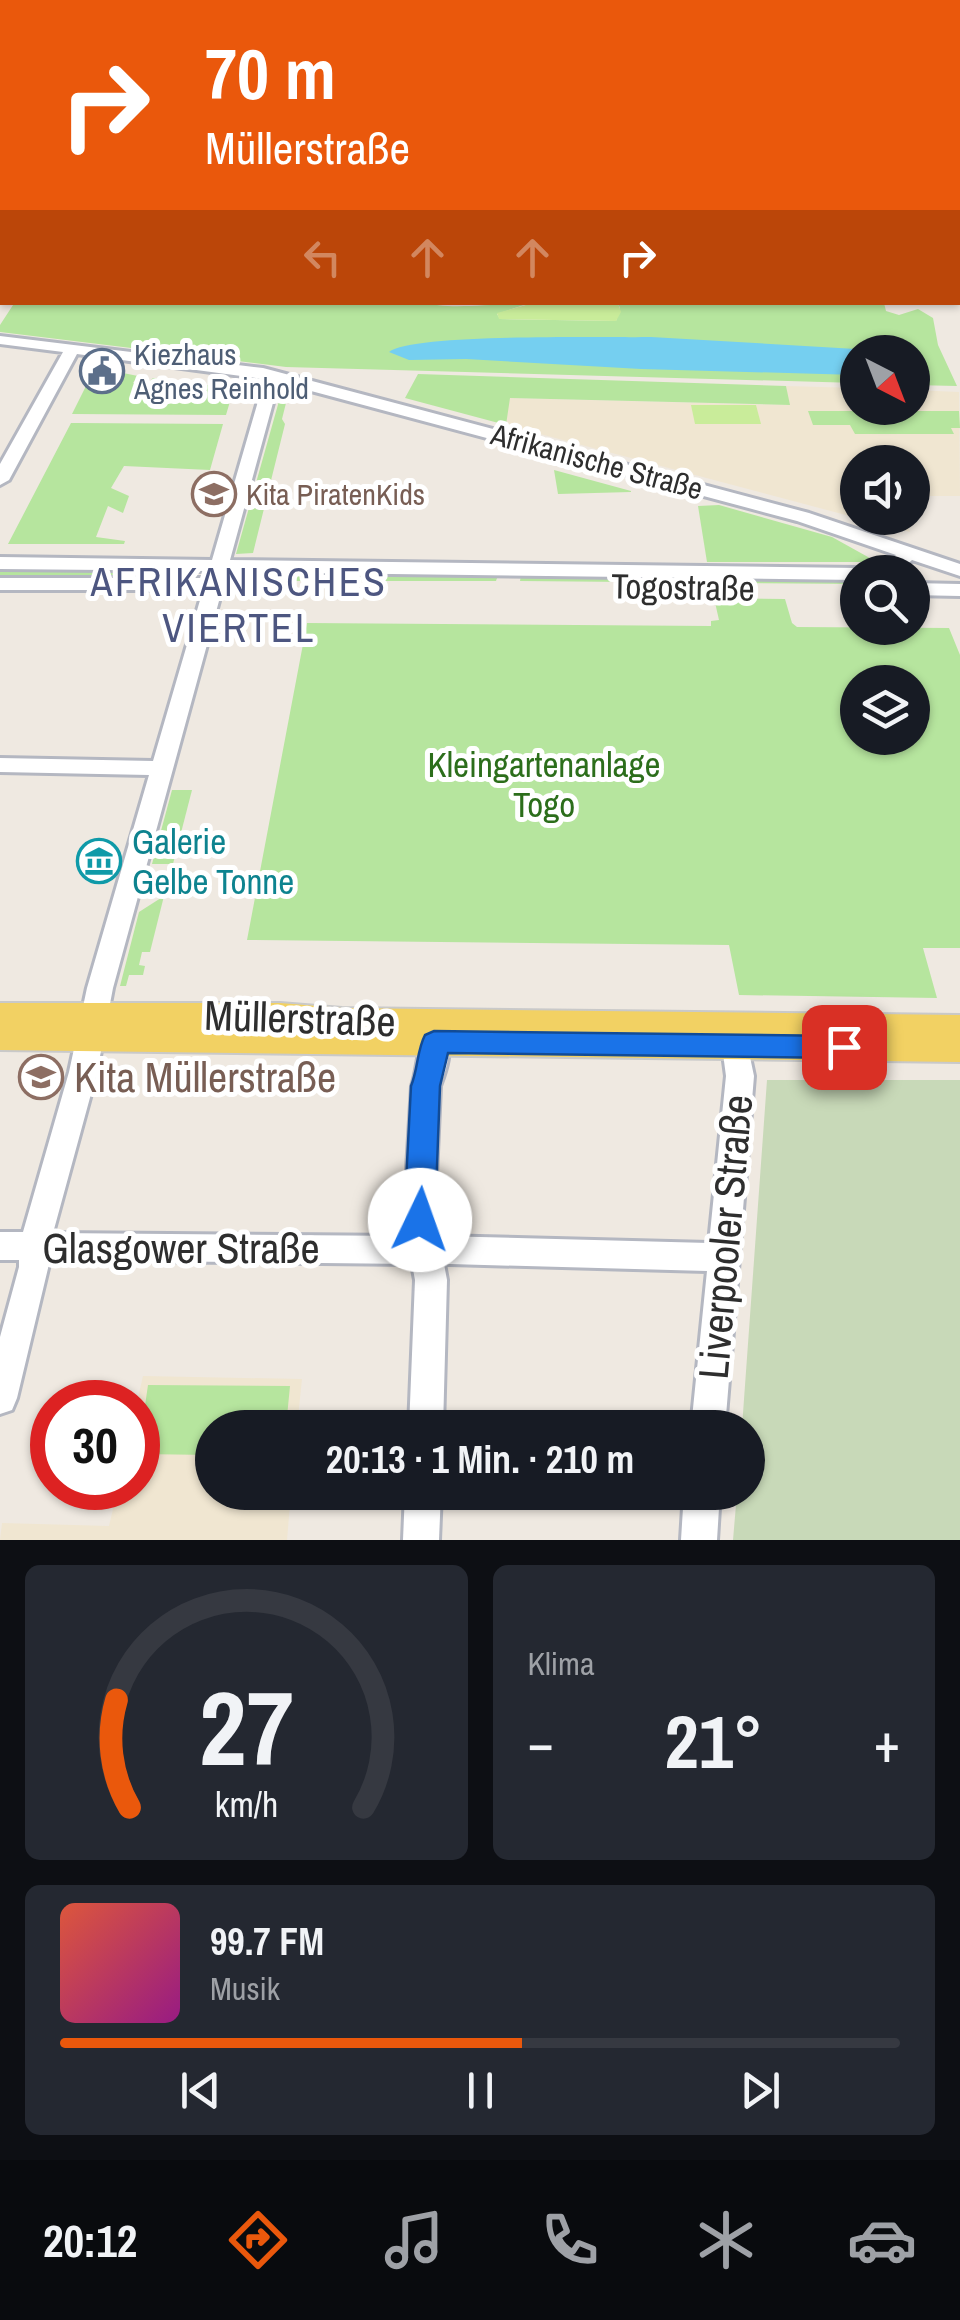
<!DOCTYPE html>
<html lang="de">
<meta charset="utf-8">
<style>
body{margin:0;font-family:"Archivo Narrow",sans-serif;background:#242831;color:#f1f3f6;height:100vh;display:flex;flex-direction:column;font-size:38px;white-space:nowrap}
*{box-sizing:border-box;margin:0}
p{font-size:32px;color:#9ea1a6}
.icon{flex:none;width:55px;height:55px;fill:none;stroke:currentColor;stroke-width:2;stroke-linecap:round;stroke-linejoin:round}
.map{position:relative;height:1540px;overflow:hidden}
.details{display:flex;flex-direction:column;gap:25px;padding:25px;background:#0d0f14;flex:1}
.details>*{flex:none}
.banner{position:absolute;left:0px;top:0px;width:960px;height:305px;box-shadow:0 2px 8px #0004;background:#ea580c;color:#fff;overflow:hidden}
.needle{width:65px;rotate:138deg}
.buttons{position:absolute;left:840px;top:335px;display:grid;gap:20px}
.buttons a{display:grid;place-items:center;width:90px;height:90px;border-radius:50%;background:#171b24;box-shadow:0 2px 8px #0004;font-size:50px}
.speed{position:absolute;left:30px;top:1380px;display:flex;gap:20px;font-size:50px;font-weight:700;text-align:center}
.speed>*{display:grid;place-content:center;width:130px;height:130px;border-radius:50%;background:#171b24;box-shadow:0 2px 8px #0004;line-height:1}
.speed .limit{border:15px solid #d22;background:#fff;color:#111}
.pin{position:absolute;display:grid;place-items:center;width:85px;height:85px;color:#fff;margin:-42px;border-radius:20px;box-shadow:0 5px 15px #0006}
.me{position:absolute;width:110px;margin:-55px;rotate:3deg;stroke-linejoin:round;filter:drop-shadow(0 0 8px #0008)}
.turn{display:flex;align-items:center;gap:35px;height:210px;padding:0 40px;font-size:45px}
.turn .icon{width:130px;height:130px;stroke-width:2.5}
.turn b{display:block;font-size:70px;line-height:85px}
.lanes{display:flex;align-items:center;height:95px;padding:0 40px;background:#0003;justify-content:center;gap:50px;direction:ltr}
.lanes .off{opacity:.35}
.big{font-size:75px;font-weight:700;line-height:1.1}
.details .widget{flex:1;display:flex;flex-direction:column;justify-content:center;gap:15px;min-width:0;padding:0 35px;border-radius:15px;background:#242831}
.details .dial{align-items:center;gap:0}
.dial svg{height:260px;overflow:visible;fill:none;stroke:#363941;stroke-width:7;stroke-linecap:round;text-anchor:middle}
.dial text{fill:#f1f3f6;stroke:none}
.song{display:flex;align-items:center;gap:30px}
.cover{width:120px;height:120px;border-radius:15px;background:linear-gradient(135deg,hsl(10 70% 55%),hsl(310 70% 35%))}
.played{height:10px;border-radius:5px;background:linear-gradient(90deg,#ea580c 55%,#363941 55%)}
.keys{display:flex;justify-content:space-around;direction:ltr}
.heat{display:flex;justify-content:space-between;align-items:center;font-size:55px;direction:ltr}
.details .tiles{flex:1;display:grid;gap:25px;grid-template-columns:1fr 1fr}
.widget:last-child{grid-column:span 2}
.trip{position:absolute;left:195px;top:1410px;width:570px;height:100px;border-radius:50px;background:#171b24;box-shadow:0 2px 8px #0004;font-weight:700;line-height:100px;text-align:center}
.tab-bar{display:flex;height:160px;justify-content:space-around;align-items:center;background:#090b0e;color:#9ea1a6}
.tab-bar .icon{width:70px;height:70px}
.tab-bar .on{color:#ea580c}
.tab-bar b{font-size:45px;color:#f1f3f6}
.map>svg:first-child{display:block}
.education{fill:#f0e6d1}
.green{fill:#b6e59e;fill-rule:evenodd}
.cemetery{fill:#c8d9b8}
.pitch{fill:#c9ec9a}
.water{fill:#75cff0}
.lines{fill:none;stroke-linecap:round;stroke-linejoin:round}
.stream{stroke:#75cff0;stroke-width:2.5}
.minor-casing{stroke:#b4b7c1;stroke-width:6}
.major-casing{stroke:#c9c9c9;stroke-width:4}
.minor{fill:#fff;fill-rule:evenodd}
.major{fill:#f2d163;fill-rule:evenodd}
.route{fill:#1a73e8;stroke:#114b97;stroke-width:2.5}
.labels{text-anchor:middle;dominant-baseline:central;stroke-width:10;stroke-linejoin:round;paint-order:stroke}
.far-service-label{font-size:30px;fill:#4e5e75;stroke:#fff;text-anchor:start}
.far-street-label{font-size:30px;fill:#2e2e2e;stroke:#fff}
.far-education-label{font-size:30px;fill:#785e54;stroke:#fff;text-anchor:start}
.street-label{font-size:35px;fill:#2e2e2e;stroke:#fff}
.park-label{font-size:35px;fill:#2c6e1b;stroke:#fff}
.culture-label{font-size:35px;fill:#0d838f;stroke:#fff;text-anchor:start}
.quarter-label{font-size:40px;letter-spacing:2.5px;fill:#4d5680;stroke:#fff}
.near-street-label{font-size:42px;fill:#2e2e2e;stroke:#fff}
.near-education-label{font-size:42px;fill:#785e54;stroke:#fff;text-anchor:start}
</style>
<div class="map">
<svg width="960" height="1540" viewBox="0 0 960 1540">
<rect width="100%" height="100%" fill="#efe9e1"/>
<g class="education">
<path d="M 786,386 L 857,388 L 858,408 L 912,408 L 913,390 L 959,392 L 960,496 L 913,496 L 912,462 L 858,462 L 858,518 L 905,518 L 910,532 L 506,425 L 509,398 L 789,405 Z"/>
<path d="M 143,1376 L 302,1379 L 297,1427 L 212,1428 L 212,1492 L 291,1493 L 287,1540 L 0,1540 L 2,1523 L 109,1526 L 118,1488 L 138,1488 L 137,1402 Z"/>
</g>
<g class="green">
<path d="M 15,302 L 426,302 C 442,311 509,303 533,302 L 497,314 L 500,319 L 616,321 L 620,308 L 618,303 L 884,303 L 886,311 L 899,315 L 918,309 L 933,318 L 938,345 L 957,386 L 913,385 L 912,352 L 858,352 L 857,383 L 286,367 L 0,332 L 0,325 Z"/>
<path d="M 118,372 L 138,376 L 133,383 L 146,385 L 153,378 L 191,383 L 185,390 L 198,391 L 205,385 L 228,386 L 221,394 L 231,398 L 226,415 L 72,414 L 89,380 L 110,380 Z"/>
<path d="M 418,374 L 786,386 L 790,405 L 510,398 L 506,425 L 405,398 Z"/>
<path d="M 287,399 L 282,419 L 285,424 L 253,553 L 236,554 L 279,401 Z"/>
<path d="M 808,411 L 959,411 L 960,428 L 951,428 L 954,434 L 855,434 L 850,425 L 813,425 Z"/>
<path d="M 71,423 L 77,423 L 223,424 L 210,470 L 124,466 L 111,488 L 129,496 L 123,513 L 108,506 L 96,537 L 125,541 L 124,544 L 8,544 Z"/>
<path d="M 554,470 L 631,491 L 631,492 L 558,494 Z"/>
<path d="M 719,505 L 832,537 L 877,562 L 707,562 L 698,506 Z"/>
<path d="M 0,566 L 141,567 L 136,582 L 0,581 Z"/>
<path d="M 257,570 L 262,573 L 498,575 L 496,581 L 254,581 Z"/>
<path d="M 521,575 L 857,578 L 858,584 L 520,581 Z"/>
<path d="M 714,598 L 785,599 L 792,623 L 797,627 L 949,628 L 960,655 L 960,948 L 923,948 L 937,998 L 739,995 L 729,945 L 247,940 L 307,623 L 711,626 L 711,621 L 719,620 ZM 912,682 L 912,738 L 858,738 L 858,682 Z"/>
<path d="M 172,790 L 192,790 L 173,864 L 152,864 Z"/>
<path d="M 164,896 L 150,952 L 142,952 L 139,965 L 145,966 L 143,975 L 129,975 L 126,986 L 120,986 L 139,912 Z"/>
<path d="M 148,1385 L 290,1386 L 286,1427 L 212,1428 L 212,1455 L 138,1454 Z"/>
</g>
<path class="cemetery" d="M 767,1080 L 960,1080 L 960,1540 L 733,1540 L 737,1493 L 748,1492 L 748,1428 L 742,1427 Z"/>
<g class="pitch">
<path d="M 533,303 L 618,303 L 621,312 L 616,321 L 499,319 L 497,313 Z"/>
<path d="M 691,405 L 756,405 L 761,424 L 695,424 Z"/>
</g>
<g class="water">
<path d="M 0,0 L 434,0 L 459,2 L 2,2 L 2,6 Z"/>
<path d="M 651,337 L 907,352 L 858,352 L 857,375 L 641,369 L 466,359 L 409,360 L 389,352 C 413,333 607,338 651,337 Z"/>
</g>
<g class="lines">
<path class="stream" d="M 900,2 L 909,0"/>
<defs>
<g id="minor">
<path d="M 960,10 L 960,16 L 958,15 L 958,11 Z"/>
<path d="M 0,40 L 2,41 L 2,47 L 0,46 Z"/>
<path d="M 958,71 L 960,72 L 960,78 L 958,77 Z"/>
<path d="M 2,176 L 2,186 L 0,187 L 0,177 Z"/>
<path d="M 0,336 L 263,368 L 809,513 L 960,564 L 960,576 L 912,560 L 899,572 L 880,572 L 896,555 L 797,521 L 285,384 L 276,392 L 230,560 L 858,568 L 866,572 L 858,572 L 858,580 L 227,572 L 225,578 L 274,578 L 284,584 L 274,590 L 222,590 L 113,988 L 97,1072 L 53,1233 L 407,1236 L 404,1220 L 412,1086 C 418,1069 417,1050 425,1034 L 435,1031 L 445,1034 C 453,1050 446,1070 440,1086 L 434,1220 L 438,1236 L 709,1243 L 726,1076 L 722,1046 L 726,1038 L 736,1035 L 746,1038 L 754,1076 L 725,1428 L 691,1428 L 707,1271 L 450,1264 L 444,1264 L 447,1280 L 443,1428 L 409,1428 L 415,1280 L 412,1264 L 50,1260 L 17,1398 L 12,1410 L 0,1414 L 0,1337 L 19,1267 L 19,1260 L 0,1260 L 0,1232 L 23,1232 L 69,1072 L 87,988 L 149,775 L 0,772 L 0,758 L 153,761 L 203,590 L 0,590 L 0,578 L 206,578 L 209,571 L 0,569 L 0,557 L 212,560 L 261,391 L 271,380 L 77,354 L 9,480 L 0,485 L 0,464 L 63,352 L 0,344 Z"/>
<path d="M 912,583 L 960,584 L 960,596 L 912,595 Z"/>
<path d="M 405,1492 L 441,1492 L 439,1540 L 403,1540 Z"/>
<path d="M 684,1492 L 720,1492 L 717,1540 L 681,1540 Z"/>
</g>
<path id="major" d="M 0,1003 L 280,1003 L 342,1008 L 960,1015 L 960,1062 L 0,1050 Z"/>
</defs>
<use href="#minor" class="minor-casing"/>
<use href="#major" class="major-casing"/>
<use href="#minor" class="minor"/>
<use href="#major" class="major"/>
</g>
<path class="route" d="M 434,1031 L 844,1036 L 853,1040 L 857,1047 L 853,1055 L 844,1058 L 448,1053 L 440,1086 L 435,1220 L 430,1230 L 420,1234 L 409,1230 L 404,1220 L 411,1086 C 418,1069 417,1050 425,1035 Z"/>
<defs>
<symbol id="civic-ring" viewBox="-11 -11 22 22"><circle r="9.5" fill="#fff" stroke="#5c6f8a" stroke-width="1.5"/><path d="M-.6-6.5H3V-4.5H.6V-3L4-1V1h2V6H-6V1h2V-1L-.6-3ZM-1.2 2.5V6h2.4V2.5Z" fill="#5c6f8a"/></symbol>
<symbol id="school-ring" viewBox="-11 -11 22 22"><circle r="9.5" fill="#fff" stroke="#8d6e63" stroke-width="1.5"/><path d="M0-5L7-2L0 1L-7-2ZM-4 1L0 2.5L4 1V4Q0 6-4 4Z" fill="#8d6e63"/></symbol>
<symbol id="museum-ring" viewBox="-11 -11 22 22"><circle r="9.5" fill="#fff" stroke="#0f9aa8" stroke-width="1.5"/><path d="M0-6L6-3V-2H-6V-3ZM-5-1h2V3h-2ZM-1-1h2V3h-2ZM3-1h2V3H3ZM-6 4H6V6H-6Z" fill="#0f9aa8"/></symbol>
</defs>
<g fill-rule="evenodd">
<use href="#civic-ring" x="77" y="346" width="50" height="50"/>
<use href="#school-ring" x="189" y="469" width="50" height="50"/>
<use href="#museum-ring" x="74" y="836" width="50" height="50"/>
<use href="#school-ring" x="16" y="1052" width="50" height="50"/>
</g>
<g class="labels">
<g class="far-service-label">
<text x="134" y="354">Kiezhaus<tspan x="134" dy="34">Agnes Reinhold</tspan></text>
</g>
<g class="far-street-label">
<text transform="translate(597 461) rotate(15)">Afrikanische Straße</text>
</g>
<g class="far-education-label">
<text x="246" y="494">Kita PiratenKids</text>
</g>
<g class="street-label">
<text transform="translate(683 587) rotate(1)">Togostraße</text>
</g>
<g class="park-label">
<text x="544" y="764">Kleingartenanlage<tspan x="544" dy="40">Togo</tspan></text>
</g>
<g class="culture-label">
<text x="132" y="841">Galerie<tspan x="132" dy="40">Gelbe Tonne</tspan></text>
</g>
<g class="quarter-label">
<text x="239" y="581">AFRIKANISCHES<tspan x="239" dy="46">VIERTEL</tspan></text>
</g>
<g class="near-street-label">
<text transform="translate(300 1018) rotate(2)">Müllerstraße</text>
<text transform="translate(725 1237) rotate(-85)">Liverpooler Straße</text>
<text x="181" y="1248">Glasgower Straße</text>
</g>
<g class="near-education-label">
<text x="74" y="1077">Kita Müllerstraße</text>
</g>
</g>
</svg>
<div class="buttons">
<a><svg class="needle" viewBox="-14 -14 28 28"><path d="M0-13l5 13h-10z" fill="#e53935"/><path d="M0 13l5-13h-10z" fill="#9ea1a6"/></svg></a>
<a><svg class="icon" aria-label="sound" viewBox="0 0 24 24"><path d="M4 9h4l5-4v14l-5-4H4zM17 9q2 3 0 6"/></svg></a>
<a><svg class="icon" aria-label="search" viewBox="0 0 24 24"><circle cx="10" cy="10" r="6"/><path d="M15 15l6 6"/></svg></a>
<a><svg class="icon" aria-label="layers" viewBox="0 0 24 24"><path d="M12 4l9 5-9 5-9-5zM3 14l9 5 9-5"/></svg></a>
</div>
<div class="speed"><div class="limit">30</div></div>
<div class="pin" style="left:844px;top:1047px;background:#d93025"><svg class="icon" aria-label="arrive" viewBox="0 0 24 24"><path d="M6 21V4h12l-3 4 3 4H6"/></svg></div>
<svg class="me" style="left:420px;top:1220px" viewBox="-20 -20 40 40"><circle r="19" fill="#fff"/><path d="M0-13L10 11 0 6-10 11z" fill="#1a73e8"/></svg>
<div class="trip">20:13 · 1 Min. · 210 m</div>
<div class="banner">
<div class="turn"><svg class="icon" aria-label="right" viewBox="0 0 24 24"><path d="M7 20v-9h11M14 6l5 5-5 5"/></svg><div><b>70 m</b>Müllerstraße</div></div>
<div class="lanes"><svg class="icon off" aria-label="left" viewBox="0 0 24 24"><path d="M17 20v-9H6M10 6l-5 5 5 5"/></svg><svg class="icon off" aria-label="ahead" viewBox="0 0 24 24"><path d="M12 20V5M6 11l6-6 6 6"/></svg><svg class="icon off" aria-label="ahead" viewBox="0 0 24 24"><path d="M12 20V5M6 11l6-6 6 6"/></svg><svg class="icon" aria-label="right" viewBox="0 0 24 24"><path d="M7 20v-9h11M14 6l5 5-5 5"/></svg></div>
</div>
</div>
<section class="details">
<div class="tiles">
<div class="widget dial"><svg viewBox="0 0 100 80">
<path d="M14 69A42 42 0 1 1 86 69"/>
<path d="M14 69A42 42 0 0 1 10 36" stroke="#ea580c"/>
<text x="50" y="56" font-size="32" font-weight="700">27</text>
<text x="50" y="72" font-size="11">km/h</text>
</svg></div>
<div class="widget"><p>Klima</p>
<div class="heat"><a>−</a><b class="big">21°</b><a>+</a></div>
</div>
<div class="widget">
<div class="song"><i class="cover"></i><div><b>99.7 FM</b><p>Musik</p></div></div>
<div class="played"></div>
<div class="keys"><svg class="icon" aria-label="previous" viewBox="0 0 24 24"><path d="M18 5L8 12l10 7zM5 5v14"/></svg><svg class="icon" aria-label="pause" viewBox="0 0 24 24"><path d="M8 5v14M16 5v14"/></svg><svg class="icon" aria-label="next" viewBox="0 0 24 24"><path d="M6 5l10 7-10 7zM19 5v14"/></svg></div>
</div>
</div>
</section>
<nav class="tab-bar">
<b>20:12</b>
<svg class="icon on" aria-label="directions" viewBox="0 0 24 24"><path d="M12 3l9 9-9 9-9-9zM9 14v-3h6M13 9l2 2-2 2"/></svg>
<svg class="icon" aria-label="music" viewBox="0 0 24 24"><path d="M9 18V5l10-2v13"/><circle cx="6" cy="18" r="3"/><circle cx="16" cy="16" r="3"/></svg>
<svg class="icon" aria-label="phone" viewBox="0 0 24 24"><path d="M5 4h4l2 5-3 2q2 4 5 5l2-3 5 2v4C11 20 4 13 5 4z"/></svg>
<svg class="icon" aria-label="climate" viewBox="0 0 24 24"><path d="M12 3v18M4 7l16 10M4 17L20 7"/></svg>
<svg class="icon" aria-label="car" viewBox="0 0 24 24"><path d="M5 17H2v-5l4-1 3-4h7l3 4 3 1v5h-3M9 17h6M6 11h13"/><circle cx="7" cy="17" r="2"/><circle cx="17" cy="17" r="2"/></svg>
</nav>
